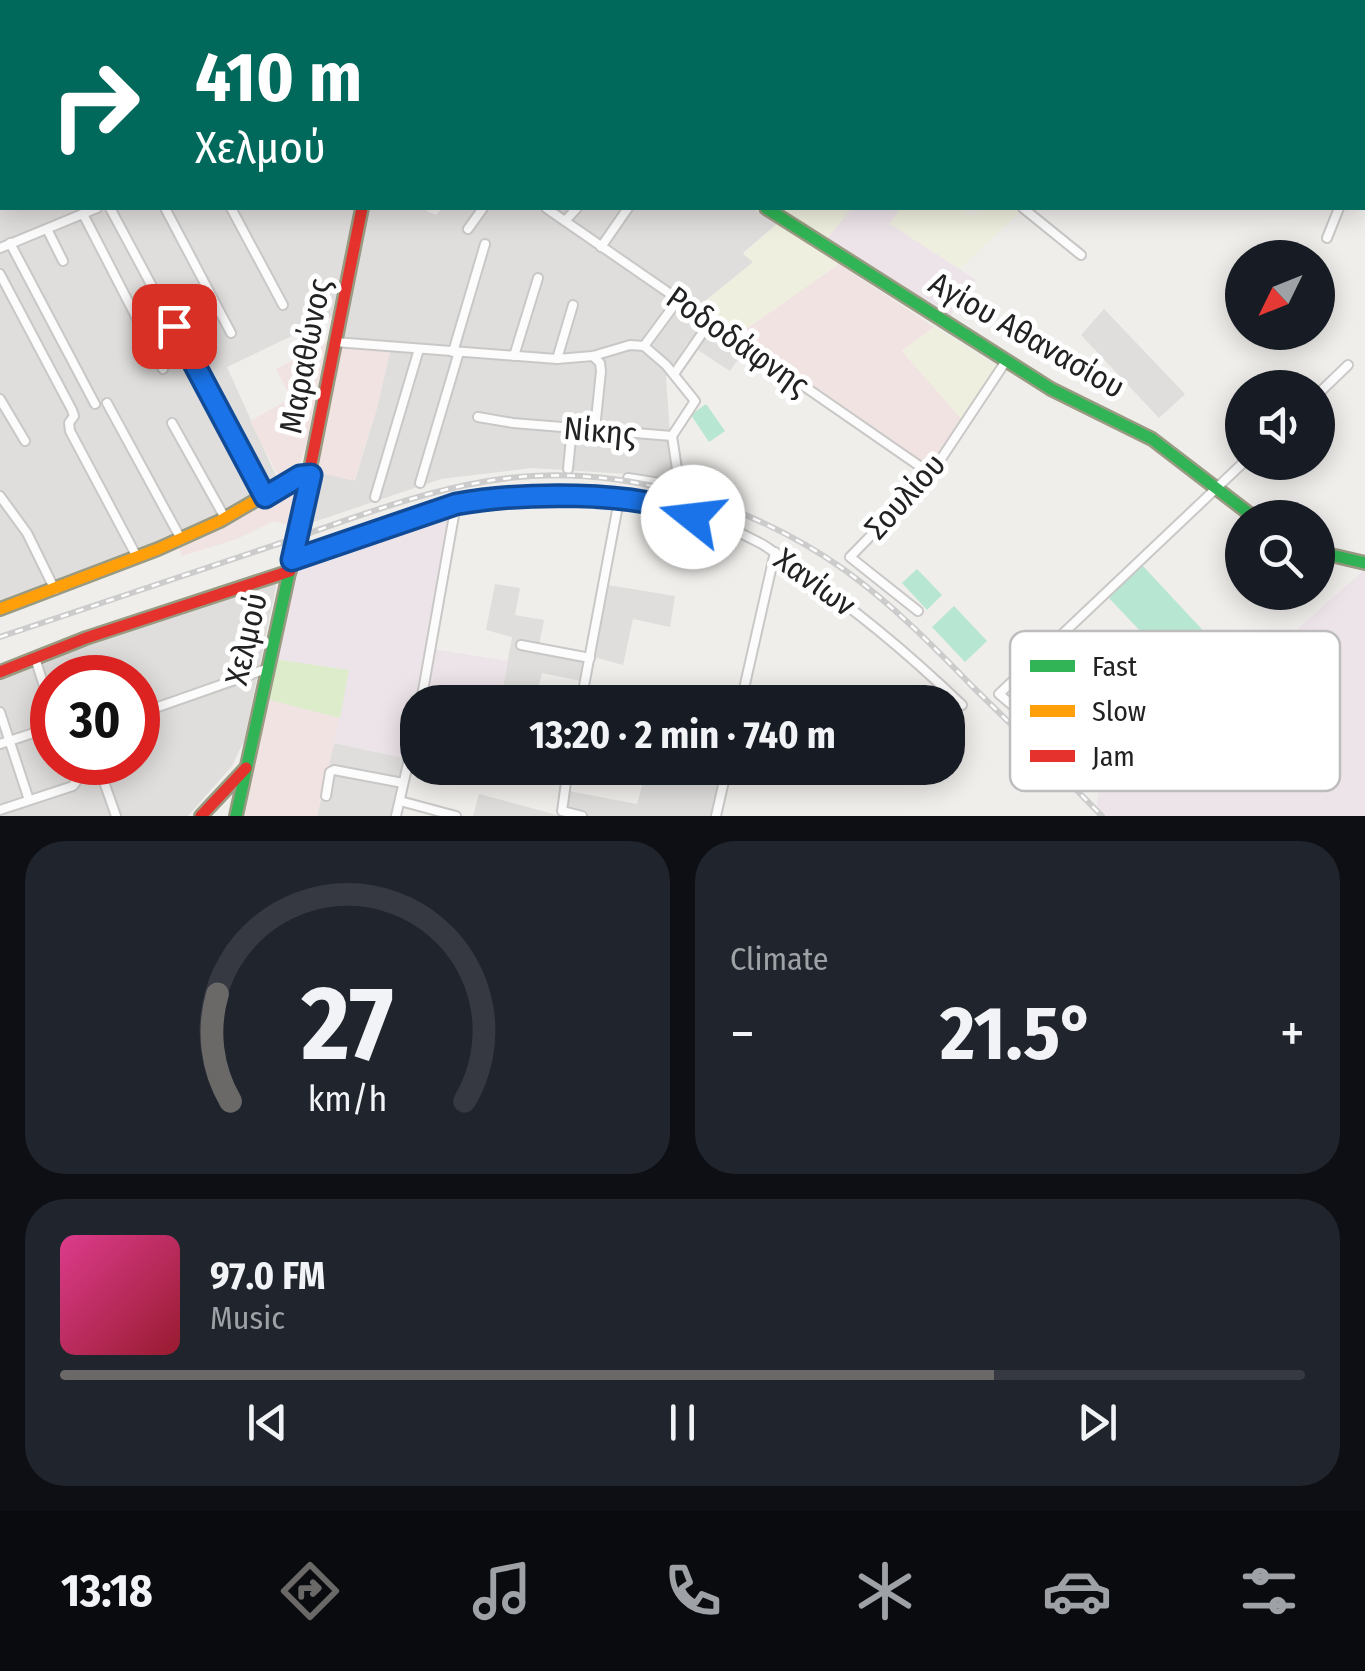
<!DOCTYPE html>
<meta charset="utf-8">
<style>
body{margin:0;font-family:"Fira Sans Condensed",sans-serif;background:#20242c;color:#f1f3f6;height:100vh;display:flex;flex-direction:column;font-size:38px;white-space:nowrap}
*{box-sizing:border-box;margin:0}
p{font-size:32px;color:#9ea1a6}
.icon{flex:none;width:55px;height:55px;fill:none;stroke:currentColor;stroke-width:2;stroke-linecap:round;stroke-linejoin:round}
.map{position:relative;height:816px;overflow:hidden}
.panel{display:flex;flex-direction:column;gap:25px;padding:25px;background:#0d0f14;flex:1}
.panel>*{flex:none}
.hud{position:absolute;left:0px;top:0px;width:1365px;height:210px;box-shadow:0 5px 25px #0003;background:#00695c;color:#fff;overflow:hidden}
.needle{width:65px;rotate:227deg}
.controls{position:absolute;left:1225px;top:240px;display:grid;gap:20px}
.controls a{display:grid;place-items:center;width:110px;height:110px;border-radius:50%;background:#171b24;box-shadow:0 5px 25px #0003;font-size:50px}
.speed{position:absolute;left:30px;top:655px;display:flex;gap:20px;font-size:50px;font-weight:700;text-align:center}
.speed>*{display:grid;place-content:center;width:130px;height:130px;border-radius:50%;background:#171b24;box-shadow:0 5px 25px #0003;line-height:1}
.speed .limit{border:15px solid #d22;background:#fff;color:#111}
.pin{position:absolute;display:grid;place-items:center;width:85px;height:85px;color:#fff;margin:-42px;border-radius:20px;box-shadow:0 5px 15px #0006}
.me{position:absolute;width:110px;margin:-55px;rotate:286deg;stroke-linejoin:round;filter:drop-shadow(0 0 8px #0008)}
.turn{display:flex;align-items:center;gap:35px;height:210px;padding:0 30px;font-size:45px}
.turn .icon{width:130px;height:130px;stroke-width:2.5}
.turn b{display:block;font-size:70px;line-height:85px}
.big{font-size:75px;font-weight:700;line-height:1.1}
.panel .widget{flex:1;display:flex;flex-direction:column;justify-content:center;gap:15px;min-width:0;padding:0 35px;border-radius:40px;background:#20242c}
.panel .dial{align-items:center;gap:0}
.dial svg{height:260px;overflow:visible;fill:none;stroke:#363941;stroke-width:7;stroke-linecap:round;text-anchor:middle}
.dial text{fill:#f1f3f6;stroke:none}
.song{display:flex;align-items:center;gap:30px}
.cover{width:120px;height:120px;border-radius:15px;background:linear-gradient(135deg,hsl(330 70% 55%),hsl(350 70% 35%))}
.played{height:10px;border-radius:5px;background:linear-gradient(90deg,#6a6968 75%,#363941 75%)}
.keys{display:flex;justify-content:space-around;direction:ltr}
.heat{display:flex;justify-content:space-between;align-items:center;font-size:55px;direction:ltr}
.panel .tiles{flex:1;display:grid;gap:25px;grid-template-columns:1fr 1fr}
.widget:last-child{grid-column:span 2}
.trip{position:absolute;left:400px;top:685px;width:565px;height:100px;border-radius:40px;background:#171b24;box-shadow:0 5px 25px #0003;font-weight:700;line-height:100px;text-align:center}
.menu{display:flex;height:160px;justify-content:space-around;align-items:center;background:#090b0e;color:#9ea1a6}
.menu .icon{width:70px;height:70px}
.menu .selected{color:#6a6968}
.menu b{font-size:45px;color:#f1f3f6}
.map>svg:first-child{display:block}
.residential{fill:#dfdedc;fill-rule:evenodd}
.commercial{fill:#f1e3e1}
.industrial{fill:#ede4e9}
.farmland{fill:#efefdf}
.grass{fill:#ddeccb}
.pitch{fill:#b7e6d2}
.lines{fill:none;stroke-linecap:round;stroke-linejoin:round}
.street-casing{stroke:#c9c8c7;stroke-width:12}
.fast-casing{stroke:#999a82;stroke-width:16}
.slow-casing{stroke:#999a82;stroke-width:16}
.jam-casing{stroke:#999a82;stroke-width:16}
.street{stroke:#fdfcfc;stroke-width:8}
.fast{stroke:#30b455;stroke-width:11}
.slow{stroke:#ff9f0a;stroke-width:11}
.jam{stroke:#e5322d;stroke-width:11}
.rail-casing{stroke:#ccc;stroke-width:6}
.rail{stroke:#fff;stroke-width:2.5;stroke-dasharray:8;stroke-linecap:butt}
.slow-bridge-casing{stroke:#a79c86;stroke-width:18;stroke-linecap:butt}
.slow-bridge{stroke:#ff9f0a;stroke-width:12}
.route-casing{stroke:#114b97;stroke-width:25}
.route{stroke:#1a73e8;stroke-width:18}
.labels{text-anchor:middle;dominant-baseline:central;stroke-width:10;stroke-linejoin:round;paint-order:stroke}
.street-label{font-size:32px;fill:#222;stroke:#fff}
.key{fill:#fff;stroke:#bdbdbd;stroke-width:2.5}
.key-label{font-size:28px;fill:#222}
</style>
<div class="map">
<svg width="1365" height="816" viewBox="0 0 1365 816">
<rect width="100%" height="100%" fill="#f0eeeb"/>
<g class="residential">
<path d="M 0,0 L 390,2 L 2,2 L 2,208 L 358,208 L 336,315 L 227,367 L 282,489 L 0,614 Z"/>
<path d="M 454,0 L 634,0 L 616,2 Z"/>
<path d="M 809,0 L 991,0 L 806,2 Z"/>
<path d="M 369,208 L 420,208 L 436,215 L 442,208 L 752,208 L 777,224 L 743,253 L 754,262 L 690,313 L 744,351 L 730,371 L 687,343 L 666,377 L 673,477 L 532,468 L 441,479 L 302,526 L 313,471 L 355,480 L 377,408 L 392,342 L 340,337 Z"/>
<path d="M 1104,309 L 1185,394 L 1159,418 L 1081,335 Z"/>
<path d="M 278,577 L 244,741 L 232,766 L 188,816 L 0,816 L 0,677 L 84,642 ZM 52,678 L 138,678 L 138,762 L 52,762 Z"/>
<path d="M 495,584 L 520,588 L 515,615 L 544,620 L 538,651 L 584,660 L 581,681 L 542,673 L 536,698 L 502,692 L 512,637 L 486,630 Z"/>
<path d="M 608,585 L 675,596 L 670,627 L 633,619 L 623,665 L 594,657 Z"/>
<path d="M 334,743 L 405,758 L 393,816 L 317,816 Z"/>
<path d="M 647,768 L 676,768 L 718,783 L 711,816 L 473,816 L 479,794 L 557,815 L 563,790 L 637,804 Z"/>
</g>
<g class="commercial">
<path d="M 839,264 L 934,327 L 902,351 L 963,421 L 931,470 L 736,336 Z"/>
<path d="M 327,342 L 305,449 L 301,461 L 280,479 L 250,421 L 291,398 L 276,369 Z"/>
<path d="M 339,347 L 390,352 L 377,408 L 354,481 L 313,471 Z"/>
<path d="M 292,488 L 294,495 L 288,525 L 274,521 L 237,539 L 182,556 L 177,544 L 282,489 Z"/>
<path d="M 266,699 L 340,718 L 317,816 L 245,816 Z"/>
</g>
<g class="industrial">
<path d="M 852,208 L 900,208 L 890,224 L 976,280 L 949,318 L 826,240 Z"/>
<path d="M 450,513 L 426,648 L 508,661 L 500,702 L 418,702 L 417,719 L 415,719 L 405,758 L 334,743 L 348,670 L 274,659 L 293,566 Z"/>
<path d="M 1365,569 L 1365,816 L 1096,816 L 1099,783 L 1127,755 L 1156,755 Z"/>
</g>
<g class="farmland">
<path d="M 777,208 L 852,208 L 826,240 Z"/>
<path d="M 900,208 L 962,208 L 971,216 L 981,208 L 1014,208 L 1020,212 L 960,269 L 890,224 Z"/>
<path d="M 777,224 L 839,264 L 736,336 L 697,308 L 753,262 L 743,254 Z"/>
<path d="M 934,327 L 997,366 L 963,421 L 902,351 Z"/>
</g>
<path class="grass" d="M 274,659 L 349,670 L 340,718 L 266,699 Z"/>
<g class="pitch">
<path d="M 706,404 L 725,431 L 709,442 L 691,415 Z"/>
<path d="M 1141,564 L 1239,669 L 1206,700 L 1107,596 Z"/>
<path d="M 917,569 L 942,595 L 927,610 L 902,583 Z"/>
<path d="M 954,606 L 987,641 L 965,662 L 932,627 Z"/>
</g>
<g class="lines">
<defs>
<g id="street">
<path d="M 58,0 L 61,2"/>
<path d="M 184,0 L 187,2"/>
<path d="M 316,0 L 319,2"/>
<path d="M 788,0 L 790,2"/>
<path d="M 859,0 L 861,2"/>
<path d="M 1089,0 L 1091,2"/>
<path d="M 82,2 L 84,0"/>
<path d="M 275,2 L 278,0"/>
<path d="M 340,2 L 341,0"/>
<path d="M 926,2 L 929,0"/>
<path d="M 981,2 L 996,0"/>
<path d="M 1266,2 L 1267,0"/>
<path d="M 1335,2 L 1336,0"/>
<path d="M 0,3 L 2,5"/>
<path d="M 0,74 L 2,76"/>
<path d="M 0,113 L 2,110"/>
<path d="M 1362,126 L 1365,127"/>
<path d="M 1362,142 L 1365,135"/>
<path d="M 1362,197 L 1365,198"/>
<path d="M 110,208 L 265,497"/>
<path d="M 165,208 L 231,333"/>
<path d="M 231,208 L 283,305"/>
<path d="M 546,208 L 931,474"/>
<path d="M 1023,208 L 1081,255"/>
<path d="M 83,214 L 163,369"/>
<path d="M 565,221 L 577,208"/>
<path d="M 47,229 L 63,261"/>
<path d="M 468,229 L 483,208"/>
<path d="M 1327,238 L 1339,208"/>
<path d="M 10,243 L 95,404"/>
<path d="M 601,247 L 628,208"/>
<path d="M 0,248 L 97,208"/>
<path d="M 0,274 L 72,410 L 74,416 L 69,423 L 70,431 L 137,557"/>
<path d="M 335,342 L 557,359 L 593,356 L 630,345 L 644,346 L 666,365 L 695,401 L 672,436"/>
<path d="M 644,346 L 678,300"/>
<path d="M 453,352 L 485,244"/>
<path d="M 514,356 L 538,278"/>
<path d="M 593,356 L 600,363 L 601,371 L 595,429"/>
<path d="M 557,359 L 573,305"/>
<path d="M 674,374 L 710,322"/>
<path d="M 1318,394 L 1348,365"/>
<path d="M 0,399 L 25,441"/>
<path d="M 107,403 L 181,539"/>
<path d="M 478,417 L 513,423 L 672,436"/>
<path d="M 172,423 L 225,518"/>
<path d="M 568,469 L 572,428"/>
<path d="M 628,478 L 673,485 L 679,482 L 672,436"/>
<path d="M 420,483 L 459,352"/>
<path d="M 0,496 L 27,533 L 55,590"/>
<path d="M 375,497 L 419,349"/>
<path d="M 292,560 L 456,504 C 555,487 671,495 760,543 C 774,550 784,562 797,570 C 857,610 910,655 962,705"/>
<path d="M 918,611 L 850,557 L 931,474 L 1006,361"/>
<path d="M 521,645 L 590,658"/>
<path d="M 35,658 L 52,711"/>
<path d="M 421,702 L 456,504"/>
<path d="M 581,702 L 619,500"/>
<path d="M 741,702 L 775,552"/>
<path d="M 0,712 L 29,800"/>
<path d="M 138,714 L 266,669"/>
<path d="M 0,744 L 52,727"/>
<path d="M 1084,747 L 1049,736 L 999,694 L 1244,462"/>
<path d="M 97,762 L 116,816"/>
<path d="M 568,768 L 562,811 L 582,816"/>
<path d="M 326,796 L 330,772 L 334,770 L 403,783"/>
<path d="M 400,801 L 456,816"/>
<path d="M 0,810 L 73,786 L 76,782 L 70,762"/>
<path d="M 396,816 L 418,720"/>
<path d="M 716,816 L 727,768"/>
</g>
<g id="fast">
<path d="M 394,0 L 394,2"/>
<path d="M 1192,0 L 1197,2"/>
<path d="M 643,2 L 659,0"/>
<path d="M 1362,48 L 1365,49"/>
<path d="M 766,208 L 1051,389 L 1152,439 L 1255,518"/>
<path d="M 1318,552 L 1365,563"/>
<path d="M 236,816 L 294,550"/>
</g>
<path id="slow" d="M 0,609 L 158,549 L 220,521 L 287,482 L 311,475"/>
<g id="jam">
<path d="M 447,0 L 451,2"/>
<path d="M 297,534 L 362,208"/>
<path d="M 0,672 L 86,638 L 290,571"/>
<path d="M 201,816 L 246,768"/>
</g>
</defs>
<use href="#street" class="street-casing"/>
<use href="#fast" class="fast-casing"/>
<use href="#slow" class="slow-casing"/>
<use href="#jam" class="jam-casing"/>
<use href="#street" class="street"/>
<use href="#fast" class="fast"/>
<use href="#slow" class="slow"/>
<use href="#jam" class="jam"/>
<defs>
<path id="rail" d="M 0,637 C 91,607 181,576 272,546 C 343,522 414,493 488,481 C 610,460 747,500 846,571 C 893,605 933,646 974,688 C 1017,730 1060,773 1102,816"/>
</defs>
<use href="#rail" class="rail-casing"/>
<use href="#rail" class="rail"/>
<defs>
<path id="slow-bridge" d="M 294,550 L 297,534"/>
</defs>
<use href="#slow-bridge" class="slow-bridge-casing"/>
<use href="#slow-bridge" class="slow-bridge"/>
</g>
<g class="lines">
<defs>
<path id="route" d="M 174,326 L 265,497 L 300,476 L 311,475 L 292,560 L 456,504 C 517,493 638,489 693,517"/>
</defs>
<use href="#route" class="route-casing"/>
<use href="#route" class="route"/>
</g>
<g class="labels">
<g class="street-label">
<text transform="translate(1027 335) rotate(30)">Αγίου Αθανασίου</text>
<text transform="translate(738 341) rotate(35)">Ροδοδάφνης</text>
<text transform="translate(305 356) rotate(-79)">Μαραθώνος</text>
<text transform="translate(600 431) rotate(5)">Νίκης</text>
<text transform="translate(905 496) rotate(-48)">Σουλίου</text>
<text transform="translate(815 582) rotate(36)">Χανίων</text>
<text transform="translate(246 639) rotate(-77)">Χελμού</text>
</g>
</g>
<rect x="1010" y="631" width="330" height="160" rx="15" class="key"/>
<rect x="1030" y="660" width="45" height="12" fill="#30b455"/>
<rect x="1030" y="705" width="45" height="12" fill="#ff9f0a"/>
<rect x="1030" y="750" width="45" height="12" fill="#e5322d"/>
<g class="key-label">
<text x="1092" y="676">Fast</text>
<text x="1092" y="721">Slow</text>
<text x="1092" y="766">Jam</text>
</g>
</svg>
<div class="controls">
<a><svg class="needle" viewBox="-14 -14 28 28"><path d="M0-13l5 13h-10z" fill="#e53935"/><path d="M0 13l5-13h-10z" fill="#9ea1a6"/></svg></a>
<a><svg class="icon" aria-label="sound" viewBox="0 0 24 24"><path d="M4 9h4l5-4v14l-5-4H4zM17 9q2 3 0 6"/></svg></a>
<a><svg class="icon" aria-label="search" viewBox="0 0 24 24"><circle cx="10" cy="10" r="6"/><path d="M15 15l6 6"/></svg></a>
</div>
<div class="speed"><div class="limit">30</div></div>
<div class="pin" style="left:174px;top:326px;background:#d93025"><svg class="icon" aria-label="arrive" viewBox="0 0 24 24"><path d="M6 21V4h12l-3 4 3 4H6"/></svg></div>
<svg class="me" style="left:693px;top:517px" viewBox="-20 -20 40 40"><circle r="19" fill="#fff"/><path d="M0-13L10 11 0 6-10 11z" fill="#1a73e8"/></svg>
<div class="trip">13:20 · 2 min · 740 m</div>
<div class="hud">
<div class="turn"><svg class="icon" aria-label="right" viewBox="0 0 24 24"><path d="M7 20v-9h11M14 6l5 5-5 5"/></svg><div><b>410 m</b>Χελμού</div></div>
</div>
</div>
<section class="panel">
<div class="tiles">
<div class="widget dial"><svg viewBox="0 0 100 80">
<path d="M14 69A42 42 0 1 1 86 69"/>
<path d="M14 69A42 42 0 0 1 10 36" stroke="#6a6968"/>
<text x="50" y="56" font-size="32" font-weight="700">27</text>
<text x="50" y="72" font-size="11">km/h</text>
</svg></div>
<div class="widget"><p>Climate</p>
<div class="heat"><a>−</a><b class="big">21.5°</b><a>+</a></div>
</div>
<div class="widget">
<div class="song"><i class="cover"></i><div><b>97.0 FM</b><p>Music</p></div></div>
<div class="played"></div>
<div class="keys"><svg class="icon" aria-label="previous" viewBox="0 0 24 24"><path d="M18 5L8 12l10 7zM5 5v14"/></svg><svg class="icon" aria-label="pause" viewBox="0 0 24 24"><path d="M8 5v14M16 5v14"/></svg><svg class="icon" aria-label="next" viewBox="0 0 24 24"><path d="M6 5l10 7-10 7zM19 5v14"/></svg></div>
</div>
</div>
</section>
<nav class="menu">
<b>13:18</b>
<svg class="icon selected" aria-label="directions" viewBox="0 0 24 24"><path d="M12 3l9 9-9 9-9-9zM9 14v-3h6M13 9l2 2-2 2"/></svg>
<svg class="icon" aria-label="music" viewBox="0 0 24 24"><path d="M9 18V5l10-2v13"/><circle cx="6" cy="18" r="3"/><circle cx="16" cy="16" r="3"/></svg>
<svg class="icon" aria-label="phone" viewBox="0 0 24 24"><path d="M5 4h4l2 5-3 2q2 4 5 5l2-3 5 2v4C11 20 4 13 5 4z"/></svg>
<svg class="icon" aria-label="climate" viewBox="0 0 24 24"><path d="M12 3v18M4 7l16 10M4 17L20 7"/></svg>
<svg class="icon" aria-label="car" viewBox="0 0 24 24"><path d="M5 17H2v-5l4-1 3-4h7l3 4 3 1v5h-3M9 17h6M6 11h13"/><circle cx="7" cy="17" r="2"/><circle cx="17" cy="17" r="2"/></svg>
<svg class="icon" aria-label="filters" viewBox="0 0 24 24"><path d="M4 7h16M4 17h16"/><circle cx="9" cy="7" r="2"/><circle cx="15" cy="17" r="2"/></svg>
</nav>
